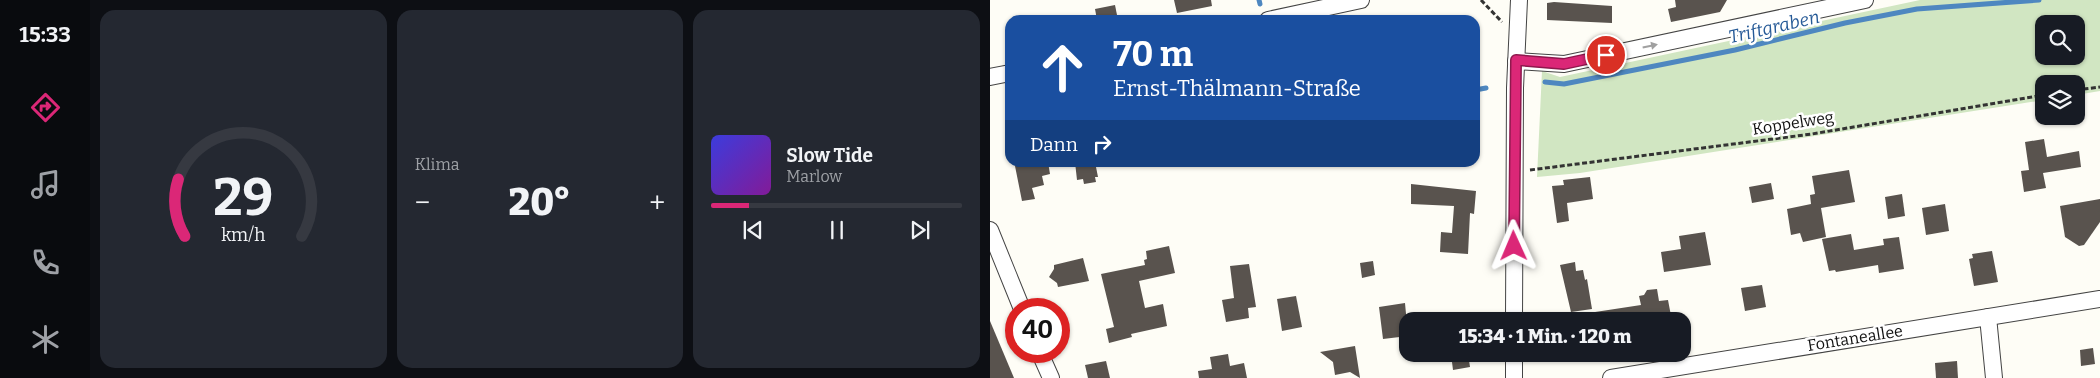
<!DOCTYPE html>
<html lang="de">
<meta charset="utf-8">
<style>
body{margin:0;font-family:Bitter,serif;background:#242831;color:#f1f3f6;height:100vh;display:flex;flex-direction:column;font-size:19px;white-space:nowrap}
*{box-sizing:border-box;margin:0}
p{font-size:16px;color:#9ea1a6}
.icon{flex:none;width:28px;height:28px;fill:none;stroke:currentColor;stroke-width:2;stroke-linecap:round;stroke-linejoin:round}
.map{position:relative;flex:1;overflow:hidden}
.side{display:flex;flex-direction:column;gap:10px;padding:10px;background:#0d0f14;width:900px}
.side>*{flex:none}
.top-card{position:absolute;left:15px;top:15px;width:475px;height:152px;border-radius:15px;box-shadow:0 1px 4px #0004;background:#1a4fa0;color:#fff;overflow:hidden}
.controls{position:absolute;left:1045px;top:15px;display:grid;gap:10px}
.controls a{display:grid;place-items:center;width:50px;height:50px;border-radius:10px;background:#171b24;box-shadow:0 1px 4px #0004;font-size:25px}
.speed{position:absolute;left:15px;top:298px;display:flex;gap:10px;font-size:25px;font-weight:700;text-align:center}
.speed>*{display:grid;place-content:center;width:65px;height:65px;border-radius:50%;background:#171b24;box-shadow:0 1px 4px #0004;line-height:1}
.speed .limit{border:8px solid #d22;background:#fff;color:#111}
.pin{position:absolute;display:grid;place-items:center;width:42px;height:42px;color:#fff;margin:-21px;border:2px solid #fff;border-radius:50%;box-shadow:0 1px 5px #0007}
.me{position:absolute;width:55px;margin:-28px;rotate:359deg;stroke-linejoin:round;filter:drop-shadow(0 0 4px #0008)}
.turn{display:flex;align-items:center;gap:18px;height:105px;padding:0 25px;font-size:22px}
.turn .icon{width:65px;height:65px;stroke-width:2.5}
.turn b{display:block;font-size:35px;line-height:42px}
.then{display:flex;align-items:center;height:48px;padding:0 25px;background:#0003;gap:10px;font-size:19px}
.big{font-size:38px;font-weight:800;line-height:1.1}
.side .card{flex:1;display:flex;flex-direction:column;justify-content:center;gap:8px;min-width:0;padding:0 18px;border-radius:15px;background:#242831}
.side .dial{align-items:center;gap:0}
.dial svg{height:130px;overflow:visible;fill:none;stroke:#363941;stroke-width:7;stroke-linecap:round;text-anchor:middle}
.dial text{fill:#f1f3f6;stroke:none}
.song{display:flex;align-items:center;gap:15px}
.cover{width:60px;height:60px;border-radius:8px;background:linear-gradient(135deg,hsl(240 70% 55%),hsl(290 70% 35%))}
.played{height:5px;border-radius:2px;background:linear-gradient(90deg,#db2777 15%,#363941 15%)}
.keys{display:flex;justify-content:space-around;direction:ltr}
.heat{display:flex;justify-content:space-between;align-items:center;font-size:28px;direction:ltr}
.side .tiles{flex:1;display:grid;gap:10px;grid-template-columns:repeat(3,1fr)}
.trip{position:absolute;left:409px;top:312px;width:292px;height:50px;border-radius:15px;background:#171b24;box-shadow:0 1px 4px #0004;font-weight:800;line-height:50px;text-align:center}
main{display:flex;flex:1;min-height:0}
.tab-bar{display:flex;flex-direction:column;width:90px;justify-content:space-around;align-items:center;background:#090b0e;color:#9ea1a6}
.tab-bar .icon{width:35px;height:35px}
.tab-bar .selected{color:#db2777}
.tab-bar b{font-size:22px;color:#f1f3f6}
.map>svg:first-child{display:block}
.green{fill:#d1e6c2;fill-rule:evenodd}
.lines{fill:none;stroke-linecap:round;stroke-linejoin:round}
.stream{stroke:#4e87c0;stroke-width:5}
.building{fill:#59534e}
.minor-casing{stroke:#444;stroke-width:18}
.path{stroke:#333;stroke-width:3;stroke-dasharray:5 2.5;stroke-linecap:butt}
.minor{stroke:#fff;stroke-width:16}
.oneway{fill:#a0a0a0}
.route-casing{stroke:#8e194d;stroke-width:12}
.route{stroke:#db2777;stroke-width:9}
.labels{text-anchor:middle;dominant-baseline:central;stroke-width:5;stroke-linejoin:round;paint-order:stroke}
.street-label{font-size:16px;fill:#111;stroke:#fff}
.water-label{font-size:18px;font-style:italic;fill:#265a97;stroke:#fff}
</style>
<main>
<nav class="tab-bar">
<b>15:33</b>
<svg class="icon selected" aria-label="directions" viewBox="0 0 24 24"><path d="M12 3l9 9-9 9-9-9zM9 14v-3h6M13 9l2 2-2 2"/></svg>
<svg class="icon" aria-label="music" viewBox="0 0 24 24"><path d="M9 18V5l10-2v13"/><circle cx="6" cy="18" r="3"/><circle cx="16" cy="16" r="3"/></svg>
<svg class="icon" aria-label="phone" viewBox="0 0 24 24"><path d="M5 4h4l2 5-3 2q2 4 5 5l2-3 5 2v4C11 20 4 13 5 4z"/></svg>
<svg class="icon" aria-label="climate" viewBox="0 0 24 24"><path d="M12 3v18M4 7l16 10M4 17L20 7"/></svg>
</nav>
<section class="side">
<div class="tiles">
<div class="card dial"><svg viewBox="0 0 100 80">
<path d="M14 69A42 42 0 1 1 86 69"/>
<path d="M14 69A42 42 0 0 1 10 34" stroke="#db2777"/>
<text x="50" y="56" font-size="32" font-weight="700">29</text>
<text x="50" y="72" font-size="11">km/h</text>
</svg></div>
<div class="card"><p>Klima</p>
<div class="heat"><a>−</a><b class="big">20°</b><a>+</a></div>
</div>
<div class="card">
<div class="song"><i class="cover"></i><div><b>Slow Tide</b><p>Marlow</p></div></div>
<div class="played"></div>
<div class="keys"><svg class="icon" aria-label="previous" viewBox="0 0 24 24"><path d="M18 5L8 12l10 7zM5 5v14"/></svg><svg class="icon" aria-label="pause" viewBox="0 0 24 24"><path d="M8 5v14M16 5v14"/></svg><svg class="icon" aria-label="next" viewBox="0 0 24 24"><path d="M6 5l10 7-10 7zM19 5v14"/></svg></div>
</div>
</div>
</section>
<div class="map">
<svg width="1110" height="378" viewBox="0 0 1110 378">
<rect width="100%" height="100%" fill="#fefdf6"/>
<path class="green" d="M 930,0 L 1110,0 L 1110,91 L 1086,95 L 1086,84 L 1054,84 L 1054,100 L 590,173 L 547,177 L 552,71 L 570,77 ZM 1054,24 L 1086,24 L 1086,56 L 1054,56 Z"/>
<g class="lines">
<g class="stream">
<path d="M 269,0 L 270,4"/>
<path d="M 555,82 L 574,84 L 745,50 L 855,23 L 927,9 L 1049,0"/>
<path d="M 485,90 L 496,88"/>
</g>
</g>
<g class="building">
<path d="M 184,0 L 221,0 L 222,6 L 187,13 Z"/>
<path d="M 685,0 L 737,0 L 730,12 L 681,22 L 678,9 L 686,7 Z"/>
<path d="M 564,2 L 622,6 L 622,23 L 557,20 L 557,3 Z"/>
<path d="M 125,5 L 128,20 L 107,20 L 105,9 Z"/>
<path d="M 1054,139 L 1057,157 L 1089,151 L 1091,167 L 1053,173 L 1056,188 L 1034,192 L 1031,171 L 1039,170 L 1035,142 Z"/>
<path d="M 41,162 L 58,162 L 60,174 L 52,176 L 54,185 L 42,188 L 45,199 L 32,201 L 25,166 Z"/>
<path d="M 85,162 L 105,162 L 108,177 L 105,177 L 106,182 L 94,184 L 93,179 L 87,180 Z"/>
<path d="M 859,170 L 865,202 L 831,208 L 836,237 L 813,242 L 810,233 L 801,235 L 797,209 L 821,204 L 820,195 L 825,194 L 822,176 Z"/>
<path d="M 600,177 L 603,199 L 577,203 L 579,221 L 567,223 L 562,186 L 574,185 L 573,180 Z"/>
<path d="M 781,183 L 784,199 L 762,203 L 759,187 Z"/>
<path d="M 421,184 L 486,191 L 484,214 L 480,213 L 478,254 L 450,252 L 451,232 L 462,233 L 464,206 L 421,204 Z"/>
<path d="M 912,194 L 915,216 L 898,219 L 895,197 Z"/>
<path d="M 1110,199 L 1110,222 L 1094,245 L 1089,246 L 1075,237 L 1070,206 Z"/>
<path d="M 955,204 L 959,231 L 936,235 L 932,208 Z"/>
<path d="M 715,232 L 721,265 L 674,272 L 671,252 L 691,249 L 689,236 Z"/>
<path d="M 861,234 L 864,250 L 894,245 L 893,239 L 909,237 L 914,269 L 889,273 L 888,265 L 846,272 L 845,270 L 839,271 L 832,239 Z"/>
<path d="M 179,246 L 185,273 L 149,281 L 155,308 L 173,304 L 177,326 L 141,334 L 142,337 L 119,343 L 116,329 L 124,327 L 111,274 L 155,265 L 154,260 L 157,259 L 156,251 Z"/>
<path d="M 1002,251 L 1008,282 L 984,286 L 979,259 L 983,258 L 982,254 Z"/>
<path d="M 93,258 L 99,281 L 68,287 L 67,283 L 59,277 L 64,269 L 64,265 Z"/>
<path d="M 383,261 L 385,275 L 372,278 L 370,263 Z"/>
<path d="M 585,262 L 586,271 L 593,270 L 595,280 L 597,279 L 602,309 L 581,312 L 570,265 Z"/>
<path d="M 259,264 L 266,307 L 258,308 L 259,318 L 236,322 L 232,300 L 244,298 L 240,266 Z"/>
<path d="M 772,285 L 776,307 L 755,311 L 751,288 Z"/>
<path d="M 667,289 L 669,301 L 678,300 L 682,321 L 593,321 L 592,314 L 651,305 L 649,296 L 654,295 L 657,290 Z"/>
<path d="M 306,296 L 312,327 L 292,331 L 287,299 Z"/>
<path d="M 415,303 L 418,336 L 393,339 L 389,307 Z"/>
<path d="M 0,321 L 24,378 L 0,378 Z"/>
<path d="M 365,346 L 370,378 L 360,372 L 345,375 L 343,362 L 330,352 Z"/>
<path d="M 1103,348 L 1105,364 L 1091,366 L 1090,350 Z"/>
<path d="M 238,354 L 240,366 L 254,363 L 257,378 L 209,378 L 208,371 L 222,369 L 220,357 Z"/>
<path d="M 461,354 L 478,354 L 480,367 L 463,370 Z"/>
<path d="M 116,361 L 120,378 L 98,378 L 95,365 Z"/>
<path d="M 967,361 L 968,378 L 946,378 L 945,363 Z"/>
</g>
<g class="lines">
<defs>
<g id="minor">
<path d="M 278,20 L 371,0"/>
<path d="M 526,61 L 574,64 L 875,0"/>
<path d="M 0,77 L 20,73"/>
<path d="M 0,230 L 32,309"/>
<path d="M 998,317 L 1004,378"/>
<path d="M 524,321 L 525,88 L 529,0"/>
<path d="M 49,351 L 61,378"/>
<path d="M 524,378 L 524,354"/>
<path d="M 621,378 L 1110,299"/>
</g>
</defs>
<use href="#minor" class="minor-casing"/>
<g class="path">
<path d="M 491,0 L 512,22"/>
<path d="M 229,17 L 229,20"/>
<path d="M 1086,90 L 1110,87"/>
<path d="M 540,170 L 822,134 L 1054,95"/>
</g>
<use href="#minor" class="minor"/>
</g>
<defs><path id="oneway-solid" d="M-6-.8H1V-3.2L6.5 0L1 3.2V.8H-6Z" transform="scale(1.25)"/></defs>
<use class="oneway" href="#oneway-solid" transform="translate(660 46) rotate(-12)"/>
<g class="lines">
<defs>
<path id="route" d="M 524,246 L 526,60 L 574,64 L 616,55"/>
</defs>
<use href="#route" class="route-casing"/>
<use href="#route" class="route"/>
</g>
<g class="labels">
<g class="street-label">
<text transform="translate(803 123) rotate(-9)">Koppelweg</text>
<text transform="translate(865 338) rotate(-9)">Fontaneallee</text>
</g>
<g class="water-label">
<text transform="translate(784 27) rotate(-13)">Triftgraben</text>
</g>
</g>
</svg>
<div class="controls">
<a><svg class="icon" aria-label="search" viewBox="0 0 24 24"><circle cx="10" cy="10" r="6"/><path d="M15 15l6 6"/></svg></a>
<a><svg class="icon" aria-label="layers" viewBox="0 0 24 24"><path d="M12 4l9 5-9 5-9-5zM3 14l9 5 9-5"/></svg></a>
</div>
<div class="speed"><div class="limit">40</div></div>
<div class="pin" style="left:616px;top:55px;background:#d93025"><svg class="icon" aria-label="arrive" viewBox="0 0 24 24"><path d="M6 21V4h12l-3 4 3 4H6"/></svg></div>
<svg class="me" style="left:524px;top:246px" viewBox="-20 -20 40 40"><path d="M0-17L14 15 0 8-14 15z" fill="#db2777" stroke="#fff" stroke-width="4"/></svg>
<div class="trip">15:34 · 1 Min. · 120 m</div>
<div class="top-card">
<div class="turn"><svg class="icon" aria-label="ahead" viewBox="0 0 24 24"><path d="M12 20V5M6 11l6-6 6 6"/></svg><div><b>70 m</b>Ernst-Thälmann-Straße</div></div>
<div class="then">Dann<svg class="icon" aria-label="right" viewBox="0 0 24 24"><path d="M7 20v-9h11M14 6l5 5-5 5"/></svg></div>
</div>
</div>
</main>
